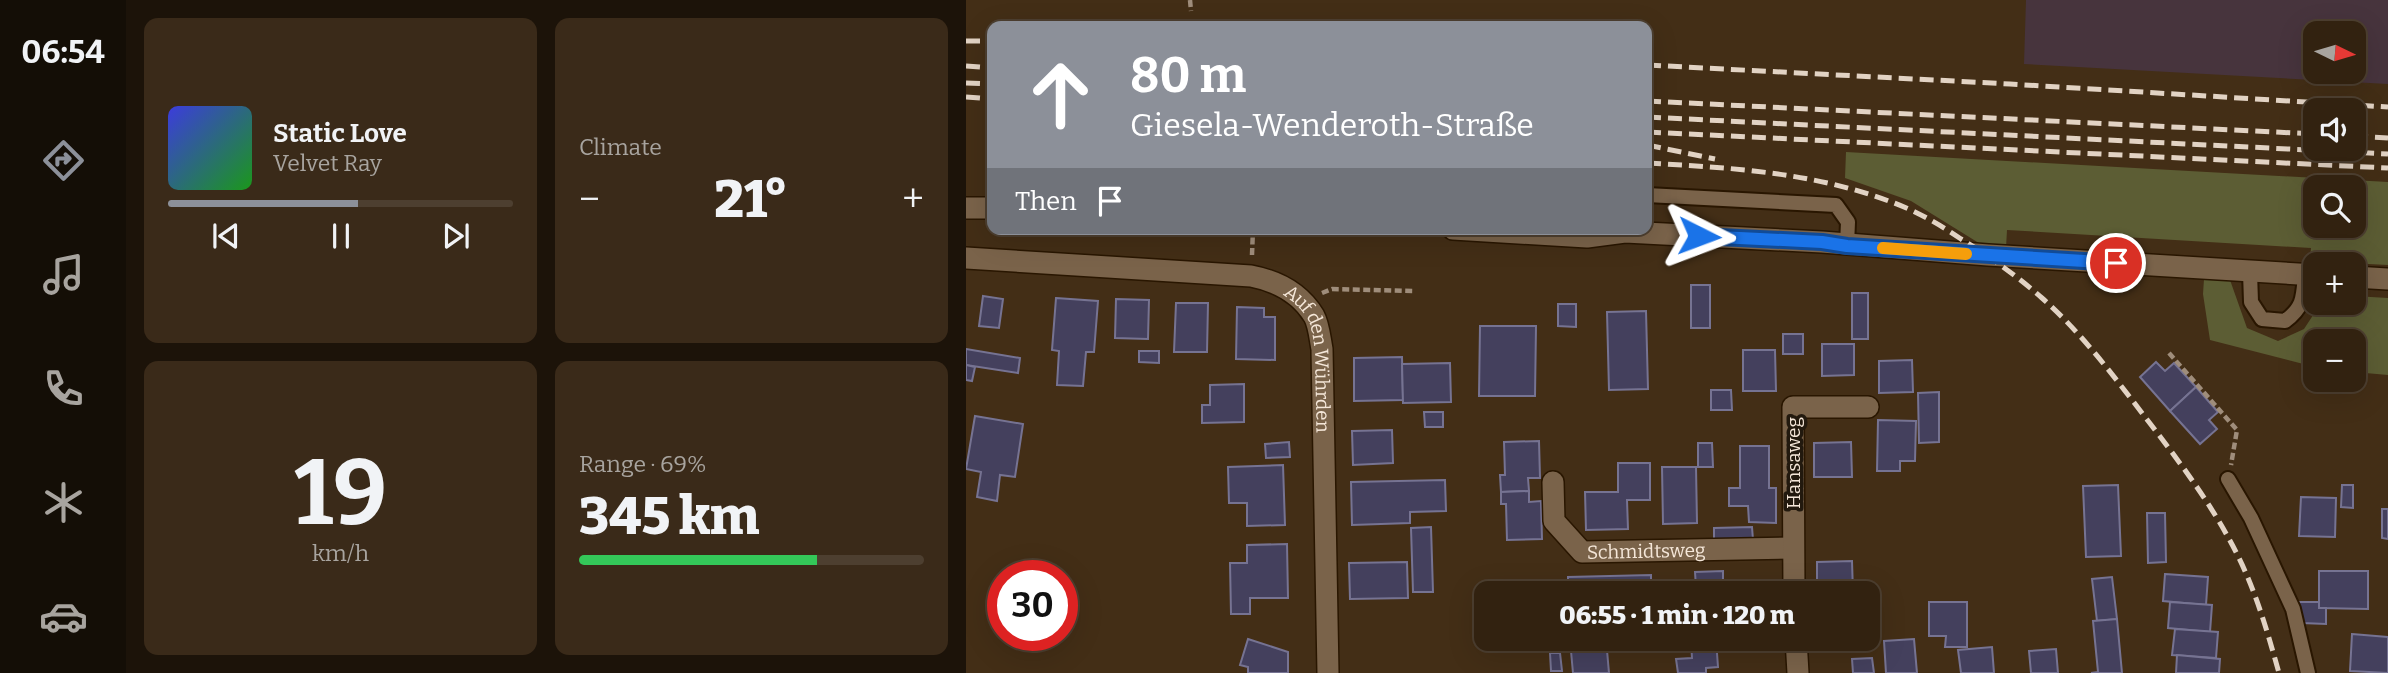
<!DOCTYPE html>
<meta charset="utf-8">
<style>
body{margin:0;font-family:Bitter,serif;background:#3a2a19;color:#f1f3f6;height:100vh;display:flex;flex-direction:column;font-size:26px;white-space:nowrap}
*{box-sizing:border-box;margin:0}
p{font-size:23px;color:#a8a49f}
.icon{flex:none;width:38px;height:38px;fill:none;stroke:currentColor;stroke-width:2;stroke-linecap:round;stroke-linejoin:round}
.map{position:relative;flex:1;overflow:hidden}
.drawer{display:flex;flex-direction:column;gap:18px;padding:18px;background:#1c1309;width:840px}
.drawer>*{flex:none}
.hud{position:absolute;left:21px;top:21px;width:665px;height:214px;border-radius:14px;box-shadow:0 7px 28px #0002,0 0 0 2px #4d3f30;background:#8c9099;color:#fff;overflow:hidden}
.needle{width:46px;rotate:95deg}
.buttons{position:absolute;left:1337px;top:21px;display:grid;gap:14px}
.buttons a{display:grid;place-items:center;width:63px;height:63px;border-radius:14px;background:#322210;box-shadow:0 7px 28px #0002,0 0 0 2px #4d3f30;font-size:35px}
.speed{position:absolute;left:21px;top:560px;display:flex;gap:14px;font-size:35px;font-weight:700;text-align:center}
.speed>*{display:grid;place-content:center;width:91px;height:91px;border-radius:50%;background:#322210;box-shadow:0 7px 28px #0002,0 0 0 2px #4d3f30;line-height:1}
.speed .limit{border:10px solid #d22;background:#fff;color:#111}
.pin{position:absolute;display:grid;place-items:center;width:60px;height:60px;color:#fff;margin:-30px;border:4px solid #fff;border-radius:50%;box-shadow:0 2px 7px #0007}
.me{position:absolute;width:77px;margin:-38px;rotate:93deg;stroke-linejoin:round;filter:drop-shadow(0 0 5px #0008)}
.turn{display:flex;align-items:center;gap:24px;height:147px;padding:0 28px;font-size:32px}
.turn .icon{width:91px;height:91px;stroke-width:2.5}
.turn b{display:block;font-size:49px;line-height:60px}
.then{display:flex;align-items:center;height:66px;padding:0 28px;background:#0003;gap:14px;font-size:26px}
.big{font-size:52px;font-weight:800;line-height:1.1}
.drawer .card{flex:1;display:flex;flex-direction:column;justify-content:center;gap:10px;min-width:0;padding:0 24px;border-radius:14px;background:#3a2a19}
.drawer .dial{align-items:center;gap:0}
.dial b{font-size:91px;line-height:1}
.song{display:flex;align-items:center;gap:21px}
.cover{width:84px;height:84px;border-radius:10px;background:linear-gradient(135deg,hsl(240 70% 55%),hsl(120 70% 35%))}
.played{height:7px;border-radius:4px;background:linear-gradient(90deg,#8c9099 55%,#4d3f30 55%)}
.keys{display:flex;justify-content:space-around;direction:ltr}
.heat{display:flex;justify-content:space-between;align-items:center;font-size:38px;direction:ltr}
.charge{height:10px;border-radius:5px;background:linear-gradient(90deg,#34c759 69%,#4d3f30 0)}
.drawer .tiles{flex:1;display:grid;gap:18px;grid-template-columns:repeat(2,1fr)}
.trip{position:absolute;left:508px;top:581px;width:406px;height:70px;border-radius:14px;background:#322210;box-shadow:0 7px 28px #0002,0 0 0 2px #4d3f30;font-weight:800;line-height:70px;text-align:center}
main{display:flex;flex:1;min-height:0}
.tab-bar{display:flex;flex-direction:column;width:126px;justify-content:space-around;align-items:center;background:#140e06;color:#a8a49f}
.tab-bar .icon{width:49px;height:49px}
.tab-bar .on{color:#8c9099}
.tab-bar b{font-size:32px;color:#f1f3f6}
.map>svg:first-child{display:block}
.industrial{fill:#47343d;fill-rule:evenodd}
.green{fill:#5c5d34;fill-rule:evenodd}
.building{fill:#44405d;stroke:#767392;stroke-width:2}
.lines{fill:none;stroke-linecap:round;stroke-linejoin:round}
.lane-casing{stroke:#291600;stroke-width:18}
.street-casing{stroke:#291600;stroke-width:24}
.path{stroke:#9f8d7b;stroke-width:4.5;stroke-dasharray:7 3.5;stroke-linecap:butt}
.lane{stroke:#7a634a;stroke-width:14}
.street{stroke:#7a634a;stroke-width:21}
.rail{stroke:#e2d3c4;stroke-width:5;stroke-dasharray:14 7;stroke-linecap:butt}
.route-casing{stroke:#114b97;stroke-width:18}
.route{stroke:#1a73e8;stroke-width:12}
.slow{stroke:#f59e0b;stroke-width:12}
.labels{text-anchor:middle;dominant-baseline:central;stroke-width:7;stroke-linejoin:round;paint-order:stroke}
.street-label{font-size:19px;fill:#f5e7d9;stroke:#22190e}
</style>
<main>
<nav class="tab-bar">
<b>06:54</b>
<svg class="icon on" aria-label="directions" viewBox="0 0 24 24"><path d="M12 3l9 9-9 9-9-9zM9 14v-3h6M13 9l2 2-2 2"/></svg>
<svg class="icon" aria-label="music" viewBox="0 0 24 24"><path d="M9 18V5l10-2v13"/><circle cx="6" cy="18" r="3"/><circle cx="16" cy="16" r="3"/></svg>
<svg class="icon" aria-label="phone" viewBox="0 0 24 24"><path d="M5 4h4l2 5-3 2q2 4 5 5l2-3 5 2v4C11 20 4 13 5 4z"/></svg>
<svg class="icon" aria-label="climate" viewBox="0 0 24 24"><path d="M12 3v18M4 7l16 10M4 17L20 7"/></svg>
<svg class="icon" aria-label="car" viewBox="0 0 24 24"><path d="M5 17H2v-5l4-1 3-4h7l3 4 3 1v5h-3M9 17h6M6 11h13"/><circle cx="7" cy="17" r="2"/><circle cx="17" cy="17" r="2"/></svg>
</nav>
<section class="drawer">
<div class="tiles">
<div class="card">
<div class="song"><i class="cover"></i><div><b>Static Love</b><p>Velvet Ray</p></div></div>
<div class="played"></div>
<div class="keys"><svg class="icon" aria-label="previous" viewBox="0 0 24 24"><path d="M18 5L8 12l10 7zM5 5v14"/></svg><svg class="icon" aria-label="pause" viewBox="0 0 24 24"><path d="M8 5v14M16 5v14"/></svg><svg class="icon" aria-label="next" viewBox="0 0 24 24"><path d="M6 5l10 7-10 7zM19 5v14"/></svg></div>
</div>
<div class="card"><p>Climate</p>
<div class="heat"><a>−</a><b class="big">21°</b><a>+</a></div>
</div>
<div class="card dial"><b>19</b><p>km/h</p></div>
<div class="card"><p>Range · 69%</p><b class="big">345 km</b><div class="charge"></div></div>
</div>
</section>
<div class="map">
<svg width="1422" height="673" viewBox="0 0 1422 673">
<rect width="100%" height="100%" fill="#432e16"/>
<path class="industrial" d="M 1060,0 L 1422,0 L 1422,84 L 1058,64 ZM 1349,33 L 1388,33 L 1388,72 L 1349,72 Z"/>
<g class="green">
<path d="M 880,152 L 1422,182 L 1422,265 L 1344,261 L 1345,248 L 1041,230 L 1040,248 L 1029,253 L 945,201 L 879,178 ZM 1349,187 L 1388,187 L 1388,226 L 1349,226 Z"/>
<path d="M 1238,279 L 1264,280 L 1281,328 L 1312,341 L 1338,329 L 1355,303 L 1388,303 L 1388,296 L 1422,298 L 1422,375 L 1388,372 L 1388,341 L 1349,341 L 1349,367 L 1244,340 L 1237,294 Z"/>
</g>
<g class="building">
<rect x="725" y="285" width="19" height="43"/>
<rect x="886" y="293" width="16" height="46"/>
<path d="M 17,296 L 37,299 L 33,328 L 13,326 Z"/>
<path d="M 90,298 L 132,301 L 128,352 L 120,352 L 117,386 L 91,385 L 93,351 L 86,350 Z"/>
<path d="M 150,299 L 183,300 L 182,339 L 149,338 Z"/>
<path d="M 210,303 L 242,303 L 241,352 L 208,352 Z"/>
<path d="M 592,304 L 610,304 L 610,327 L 592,326 Z"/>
<path d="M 271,307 L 298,308 L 298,317 L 309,317 L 309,360 L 270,359 Z"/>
<path d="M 680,311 L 682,389 L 643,390 L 641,312 Z"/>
<path d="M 514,326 L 570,326 L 569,396 L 513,396 Z"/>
<rect x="817" y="334" width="20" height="20"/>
<path d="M 856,344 L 888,344 L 888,375 L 856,376 Z"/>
<path d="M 0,349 L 54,358 L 52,373 L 0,365 Z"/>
<path d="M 777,350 L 809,350 L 810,391 L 777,391 Z"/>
<path d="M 173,351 L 193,351 L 193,363 L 173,362 Z"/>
<path d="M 436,357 L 437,400 L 388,401 L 388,358 Z"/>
<path d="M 946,360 L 947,392 L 913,393 L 913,361 Z"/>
<path d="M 1190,362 L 1199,371 L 1208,363 L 1230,387 L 1204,411 L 1174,377 Z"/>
<path d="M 484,363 L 485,402 L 437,403 L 436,364 Z"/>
<path d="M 0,365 L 9,367 L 6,381 L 0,380 Z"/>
<path d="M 278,384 L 278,422 L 236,423 L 236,405 L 244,405 L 244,385 Z"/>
<path d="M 1230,387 L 1252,412 L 1243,420 L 1251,429 L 1234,444 L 1204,411 Z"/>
<path d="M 745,390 L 765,390 L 766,410 L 745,410 Z"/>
<path d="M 973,392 L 973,442 L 953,443 L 952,393 Z"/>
<path d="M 458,412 L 477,412 L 477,427 L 459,427 Z"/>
<path d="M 9,416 L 57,424 L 49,477 L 34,475 L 31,501 L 11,497 L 15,472 L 0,469 Z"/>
<path d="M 912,420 L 950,421 L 949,461 L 934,461 L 934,471 L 911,471 Z"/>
<path d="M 426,430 L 427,463 L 387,465 L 386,431 Z"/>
<path d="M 573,441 L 574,478 L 562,478 L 563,491 L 535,492 L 534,475 L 539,475 L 538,442 Z"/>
<path d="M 323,442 L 324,457 L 300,458 L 299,444 Z"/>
<path d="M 885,442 L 886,477 L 848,477 L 848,443 Z"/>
<path d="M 732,443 L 746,443 L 747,467 L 732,467 Z"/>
<path d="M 774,446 L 803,446 L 803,488 L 810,488 L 810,523 L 783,522 L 782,506 L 763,506 L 763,488 L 774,488 Z"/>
<path d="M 652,463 L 684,463 L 684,500 L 661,500 L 662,529 L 620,530 L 619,492 L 652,492 Z"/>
<path d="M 317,465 L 319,525 L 281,526 L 281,503 L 263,503 L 262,467 Z"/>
<path d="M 696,467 L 730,467 L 731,523 L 697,524 Z"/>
<path d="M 479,480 L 480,511 L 444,512 L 444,523 L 386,525 L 385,482 Z"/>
<path d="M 1152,485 L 1155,556 L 1120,557 L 1117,486 Z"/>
<path d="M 1376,485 L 1387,485 L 1387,508 L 1375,507 Z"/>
<path d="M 563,491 L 563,502 L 575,501 L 576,539 L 541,540 L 540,504 L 535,504 L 535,492 Z"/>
<path d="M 1335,497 L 1370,498 L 1369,537 L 1333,536 Z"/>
<path d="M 1416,509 L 1422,509 L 1422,539 L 1416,538 Z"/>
<path d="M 1181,513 L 1199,513 L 1200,562 L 1182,563 Z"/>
<path d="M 465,527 L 467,592 L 447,592 L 445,528 Z"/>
<path d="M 786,527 L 787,540 L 748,541 L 748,528 Z"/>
<path d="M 321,544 L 322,598 L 284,598 L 284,614 L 265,614 L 264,563 L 281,563 L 281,545 Z"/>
<path d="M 886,561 L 887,593 L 851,593 L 851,562 Z"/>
<path d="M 441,562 L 442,598 L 384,599 L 383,563 Z"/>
<path d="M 757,571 L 757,593 L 701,593 L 701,589 L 730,588 L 729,572 Z"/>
<path d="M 1353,571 L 1402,571 L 1402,609 L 1353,608 Z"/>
<path d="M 1199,574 L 1242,577 L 1240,605 L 1197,601 Z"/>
<path d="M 685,575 L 685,593 L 602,593 L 602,577 Z"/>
<path d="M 1146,577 L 1151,619 L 1131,621 L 1126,579 Z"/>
<path d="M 901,596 L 907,596 L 908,609 L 901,610 Z"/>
<path d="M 963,602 L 1001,602 L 1001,647 L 979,647 L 980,636 L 963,636 Z"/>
<path d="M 1204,602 L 1246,605 L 1244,632 L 1202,628 Z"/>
<path d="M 1331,602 L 1353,602 L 1353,608 L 1360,608 L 1360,624 L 1336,623 Z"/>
<path d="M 1151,619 L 1156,673 L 1125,673 L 1132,672 L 1127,621 Z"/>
<path d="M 1209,629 L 1252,632 L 1250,658 L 1206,655 Z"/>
<path d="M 1386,634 L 1422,637 L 1422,673 L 1384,671 Z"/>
<path d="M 282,639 L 322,652 L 322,673 L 282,673 L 282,667 L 274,665 Z"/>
<path d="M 596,639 L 640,639 L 643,673 L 607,673 L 605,651 L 597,652 Z"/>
<path d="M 750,639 L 752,667 L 740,668 L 740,673 L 712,673 L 710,659 L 726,658 L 725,640 Z"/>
<path d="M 948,639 L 951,673 L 920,673 L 918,641 Z"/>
<path d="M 1026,647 L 1028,673 L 995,673 L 992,650 Z"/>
<path d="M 1090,649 L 1092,673 L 1065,673 L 1063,651 Z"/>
<path d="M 584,653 L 594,653 L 596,671 L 585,671 Z"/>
<path d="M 1211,655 L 1254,659 L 1253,673 L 1210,673 Z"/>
<path d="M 906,658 L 908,673 L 887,673 L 886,659 Z"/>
</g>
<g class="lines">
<defs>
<g id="lane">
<path d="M 681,195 L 870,205 L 882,222 L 881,245"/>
<path d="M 1284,272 L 1285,302 L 1296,319 L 1319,321 C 1338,307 1337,297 1339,274"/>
<path d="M 1262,479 L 1285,518 L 1327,609 L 1342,673"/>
</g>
<g id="street">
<path d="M 0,208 L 26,208"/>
<path d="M 487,229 L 621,237 L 659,232 L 856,242 L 1022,255 L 1349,275"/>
<path id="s1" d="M 0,258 L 285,276 C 311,281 334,293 348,316 C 353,325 354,339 356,349 L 362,673"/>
<path d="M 1388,277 L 1422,279"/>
<path id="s2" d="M 587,482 L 588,521 L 616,552 L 826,548"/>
<path d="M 828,593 L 827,407 L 902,407"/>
<path d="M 830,639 L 832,673"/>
</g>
</defs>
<use href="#lane" class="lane-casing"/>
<use href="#street" class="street-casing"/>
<g class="path">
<path d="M 224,0 L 225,11"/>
<path d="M 286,255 L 287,229"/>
<path d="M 356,293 L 366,289 L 449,291"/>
<path d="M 1203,353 L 1271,430 L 1265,465"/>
</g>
<use href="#lane" class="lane"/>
<use href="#street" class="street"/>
<g class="rail">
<path d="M 0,41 L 26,41"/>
<path d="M 681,65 L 1044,84 L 1422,107"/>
<path d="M 0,66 L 26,68"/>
<path d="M 0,83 L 26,84"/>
<path d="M 0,97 L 26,99"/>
<path d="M 681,101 L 1349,134"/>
<path d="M 681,117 L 1422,154"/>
<path d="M 681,132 L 1422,168"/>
<path d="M 1388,136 L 1422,138"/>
<path d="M 681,145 L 749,159"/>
<path d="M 681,163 C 771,168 861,173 945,210 C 962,218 979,228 995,239 C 1023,256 1051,276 1076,298 C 1118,335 1152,382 1186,426 C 1222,473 1259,523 1282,578 C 1295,609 1304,641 1313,673"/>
</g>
</g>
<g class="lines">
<defs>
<path id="route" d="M 733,236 L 856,242 L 881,246 L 1150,263"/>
</defs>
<use href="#route" class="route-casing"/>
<use href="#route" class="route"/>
<path class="slow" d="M 917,248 L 1000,254"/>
</g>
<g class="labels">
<g class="street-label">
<text stroke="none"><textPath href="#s1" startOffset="402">Auf den Wührden</textPath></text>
<text transform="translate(827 463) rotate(-90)">Hansaweg</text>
<text stroke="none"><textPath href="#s2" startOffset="145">Schmidtsweg</textPath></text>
</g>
</g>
</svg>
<div class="buttons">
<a><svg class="needle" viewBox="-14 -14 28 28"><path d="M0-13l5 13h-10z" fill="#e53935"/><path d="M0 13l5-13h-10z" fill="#a8a49f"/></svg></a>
<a><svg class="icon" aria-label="sound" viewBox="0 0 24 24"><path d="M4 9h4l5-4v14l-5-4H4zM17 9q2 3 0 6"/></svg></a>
<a><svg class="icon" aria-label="search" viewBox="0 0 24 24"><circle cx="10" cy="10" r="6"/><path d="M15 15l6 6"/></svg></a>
<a>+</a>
<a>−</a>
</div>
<div class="speed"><div class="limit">30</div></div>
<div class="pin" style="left:1150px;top:263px;background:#d93025"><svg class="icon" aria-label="arrive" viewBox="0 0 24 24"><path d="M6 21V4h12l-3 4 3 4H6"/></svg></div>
<svg class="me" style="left:733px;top:236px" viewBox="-20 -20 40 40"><path d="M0-17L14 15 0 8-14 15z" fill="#1a73e8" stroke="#fff" stroke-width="4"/></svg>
<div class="trip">06:55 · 1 min · 120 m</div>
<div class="hud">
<div class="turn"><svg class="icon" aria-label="ahead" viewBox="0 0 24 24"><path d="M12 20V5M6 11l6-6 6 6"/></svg><div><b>80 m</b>Giesela-Wenderoth-Straße</div></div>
<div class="then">Then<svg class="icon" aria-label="arrive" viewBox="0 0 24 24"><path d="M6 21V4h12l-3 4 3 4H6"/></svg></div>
</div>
</div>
</main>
